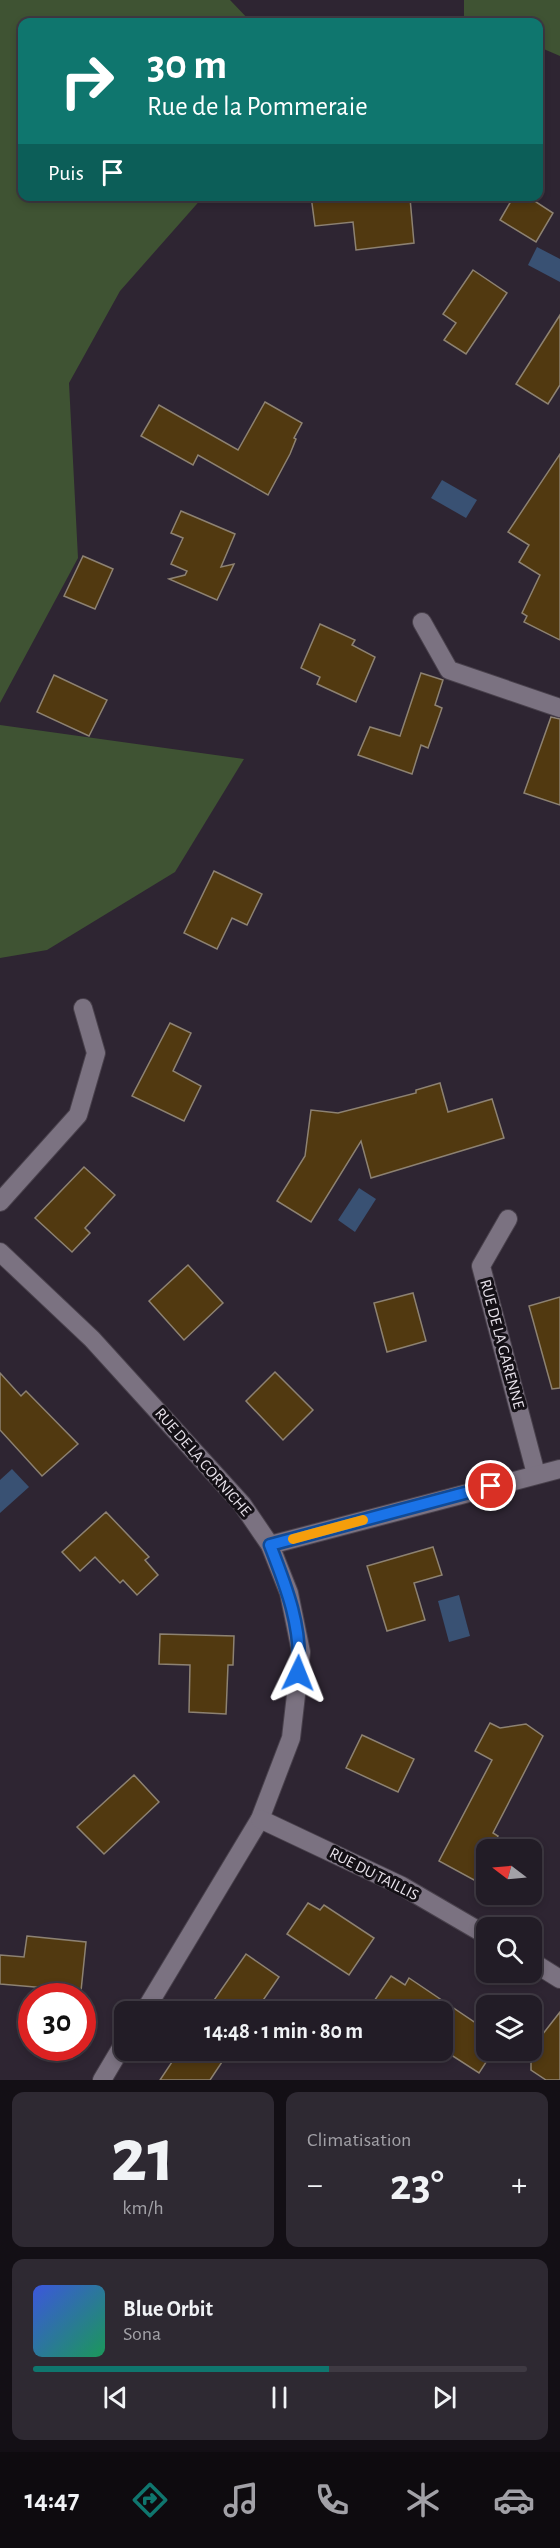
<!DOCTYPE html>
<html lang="fr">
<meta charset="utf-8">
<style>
body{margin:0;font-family:"Alegreya Sans",sans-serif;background:#2e2932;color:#f1f3f6;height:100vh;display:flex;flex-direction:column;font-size:22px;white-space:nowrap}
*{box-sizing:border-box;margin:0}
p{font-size:20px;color:#a2a1a7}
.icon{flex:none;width:33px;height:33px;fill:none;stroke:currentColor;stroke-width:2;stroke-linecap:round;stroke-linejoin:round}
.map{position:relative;height:2080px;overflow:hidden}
.side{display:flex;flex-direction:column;gap:12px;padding:12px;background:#130f15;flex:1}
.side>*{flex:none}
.banner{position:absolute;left:18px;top:18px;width:525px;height:183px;border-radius:12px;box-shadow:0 3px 9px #0003,0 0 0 2px #3f3a43;background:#0f766e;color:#fff;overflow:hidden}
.needle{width:39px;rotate:286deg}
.tools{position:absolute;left:476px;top:1839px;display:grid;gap:12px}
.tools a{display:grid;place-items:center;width:66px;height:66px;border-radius:12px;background:#221c26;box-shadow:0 3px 9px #0003,0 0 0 2px #3f3a43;font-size:30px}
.speed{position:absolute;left:18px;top:1983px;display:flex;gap:12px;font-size:30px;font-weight:700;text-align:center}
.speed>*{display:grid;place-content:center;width:78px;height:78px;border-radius:50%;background:#221c26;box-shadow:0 3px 9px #0003,0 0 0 2px #3f3a43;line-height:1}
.speed .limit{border:9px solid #d22;background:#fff;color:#111}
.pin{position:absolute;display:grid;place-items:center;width:51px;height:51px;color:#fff;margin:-26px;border:3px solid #fff;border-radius:50%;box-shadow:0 2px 6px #0007}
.me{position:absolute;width:66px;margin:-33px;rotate:2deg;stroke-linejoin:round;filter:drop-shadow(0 0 4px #0008)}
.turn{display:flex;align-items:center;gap:21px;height:126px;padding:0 30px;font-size:27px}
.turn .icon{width:78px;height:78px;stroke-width:2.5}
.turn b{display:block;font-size:42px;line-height:51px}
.then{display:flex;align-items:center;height:57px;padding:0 30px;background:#0003;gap:12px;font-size:22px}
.big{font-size:45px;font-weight:600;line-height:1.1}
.side .tile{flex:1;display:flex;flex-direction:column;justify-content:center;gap:9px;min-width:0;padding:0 21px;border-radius:12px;background:#2e2932}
.side .dial{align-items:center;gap:0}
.dial b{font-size:78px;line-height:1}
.song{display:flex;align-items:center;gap:18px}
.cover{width:72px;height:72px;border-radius:9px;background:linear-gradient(135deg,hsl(230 70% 55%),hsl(150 70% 35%))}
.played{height:6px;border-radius:3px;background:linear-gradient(90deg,#0f766e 60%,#3f3a43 60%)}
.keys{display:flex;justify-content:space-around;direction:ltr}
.heat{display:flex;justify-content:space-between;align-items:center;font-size:33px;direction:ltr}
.side .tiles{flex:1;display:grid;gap:12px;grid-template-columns:1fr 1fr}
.tile:last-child{grid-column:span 2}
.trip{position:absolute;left:114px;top:2001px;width:339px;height:60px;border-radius:12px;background:#221c26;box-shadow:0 3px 9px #0003,0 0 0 2px #3f3a43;font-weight:600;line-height:60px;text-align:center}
.menu{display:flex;height:96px;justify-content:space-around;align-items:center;background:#0e0b0f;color:#a2a1a7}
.menu .icon{width:42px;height:42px}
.menu .current{color:#0f766e}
.menu b{font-size:27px;color:#f1f3f6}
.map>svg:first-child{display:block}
.green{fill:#3f5333}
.water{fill:#395173}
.building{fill:#513910;stroke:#8d8272;stroke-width:1.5}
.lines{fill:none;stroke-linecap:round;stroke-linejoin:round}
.minor-casing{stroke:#49414c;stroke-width:20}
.minor{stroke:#7b7281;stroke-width:18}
.route-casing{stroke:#114b97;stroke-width:15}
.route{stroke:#1a73e8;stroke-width:10}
.slow{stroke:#f59e0b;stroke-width:10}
.labels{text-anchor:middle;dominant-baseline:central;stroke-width:6;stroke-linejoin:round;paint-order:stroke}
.street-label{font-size:16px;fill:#e9e3ec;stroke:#141016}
</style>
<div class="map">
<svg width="560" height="2080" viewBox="0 0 560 2080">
<rect width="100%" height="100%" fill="#2e2532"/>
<g class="green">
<path d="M 0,0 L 230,0 L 251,22 L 22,22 L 22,196 L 203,197 L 120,291 L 69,383 L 78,558 L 0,703 Z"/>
<path d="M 464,0 L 560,0 L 560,56 L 539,47 L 538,22 L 480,22 L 464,16 Z"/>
<path d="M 0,725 L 244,759 L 175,872 L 47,950 L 0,958 Z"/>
</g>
<g class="water">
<path d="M 537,247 L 560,259 L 560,282 L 528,265 Z"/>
<path d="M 442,480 L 477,500 L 466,518 L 431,498 Z"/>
<path d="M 359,1188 L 376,1199 L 355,1232 L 338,1220 Z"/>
<path d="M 12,1469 L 29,1487 L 0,1513 L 0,1480 Z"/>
<path d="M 459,1595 L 470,1636 L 449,1642 L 438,1601 Z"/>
</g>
<g class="building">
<path d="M 311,196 L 410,198 L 414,243 L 356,250 L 353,222 L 315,226 Z"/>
<path d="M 514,196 L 527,196 L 553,213 L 536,242 L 500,220 Z"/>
<path d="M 473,270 L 507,293 L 466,354 L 444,340 L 456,323 L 443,314 Z"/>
<path d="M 560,315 L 560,385 L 548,404 L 516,384 Z"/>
<path d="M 265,402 L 302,423 L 294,438 L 296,439 L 290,454 L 268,495 L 198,455 L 193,465 L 141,436 L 159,405 L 238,450 Z"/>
<path d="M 560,454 L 560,640 L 524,622 L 527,616 L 522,613 L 540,575 L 519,562 L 529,545 L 508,532 Z"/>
<path d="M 181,511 L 235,534 L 221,567 L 234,564 L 217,600 L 169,579 L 185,575 L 187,571 L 171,564 L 183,538 L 171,533 Z"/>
<path d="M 83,556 L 113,569 L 95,609 L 64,596 Z"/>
<path d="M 320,624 L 355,640 L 352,645 L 375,657 L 356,702 L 317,684 L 320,677 L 301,668 Z"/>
<path d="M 421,673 L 443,680 L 435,705 L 442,708 L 428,748 L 421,745 L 412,774 L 358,755 L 370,727 L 400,736 Z"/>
<path d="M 54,675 L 107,700 L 89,736 L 37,712 Z"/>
<path d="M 551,717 L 560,719 L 560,805 L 524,793 Z"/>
<path d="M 214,871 L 262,894 L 247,925 L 232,918 L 217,949 L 184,933 Z"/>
<path d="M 170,1023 L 191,1033 L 173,1071 L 201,1086 L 184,1121 L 132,1096 Z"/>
<path d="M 440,1083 L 448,1112 L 492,1099 L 504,1138 L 371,1178 L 361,1141 L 311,1222 L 277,1201 L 305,1156 L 311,1110 L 338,1113 L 416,1093 L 416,1090 Z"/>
<path d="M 84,1167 L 115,1195 L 85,1228 L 90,1233 L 72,1252 L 35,1218 Z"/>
<path d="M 188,1265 L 223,1303 L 184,1340 L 149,1301 Z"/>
<path d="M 413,1293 L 426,1341 L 387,1352 L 374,1303 Z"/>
<path d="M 560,1297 L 560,1388 L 552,1389 L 529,1306 Z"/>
<path d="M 275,1372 L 313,1410 L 283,1440 L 246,1401 Z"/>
<path d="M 0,1373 L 21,1396 L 26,1391 L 78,1444 L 42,1476 L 0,1430 Z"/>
<path d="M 106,1512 L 149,1557 L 145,1560 L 158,1575 L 137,1595 L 123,1580 L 120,1583 L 95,1557 L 80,1571 L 62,1552 Z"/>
<path d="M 433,1547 L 442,1575 L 414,1583 L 425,1620 L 387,1631 L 367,1566 Z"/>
<path d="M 160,1634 L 234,1636 L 233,1665 L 228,1665 L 226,1714 L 189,1712 L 190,1665 L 159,1664 Z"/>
<path d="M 490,1723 L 500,1728 L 526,1724 L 543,1736 L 493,1833 L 498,1836 L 490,1850 L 486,1850 L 486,1858 L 474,1880 L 439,1861 L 492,1760 L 475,1751 Z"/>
<path d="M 362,1735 L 414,1759 L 398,1792 L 346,1768 Z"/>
<path d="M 134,1775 L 159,1802 L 104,1854 L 77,1827 Z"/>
<path d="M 308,1903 L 320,1910 L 324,1905 L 374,1938 L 349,1975 L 287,1934 Z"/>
<path d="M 27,1936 L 86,1942 L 81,1991 L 0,1984 L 0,1955 L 24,1957 Z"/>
<path d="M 246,1954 L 279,1977 L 255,2012 L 215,2012 L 218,2007 L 212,2003 Z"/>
<path d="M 391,1976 L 405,1985 L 409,1978 L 486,2030 L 486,2050 L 494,2050 L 479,2073 L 442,2049 L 442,2012 L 384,2012 L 372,2004 Z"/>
<path d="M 560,2012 L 560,2080 L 546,2080 L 531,2070 L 531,2028 L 542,2035 Z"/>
<path d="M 180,2050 L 230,2050 L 210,2080 L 160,2080 Z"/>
</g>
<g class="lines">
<defs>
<g id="minor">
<path d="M 422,622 L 449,670 L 560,708"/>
<path d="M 0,1202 L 78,1115 L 96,1053 L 83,1008"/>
<path d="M 508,1219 L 481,1266 L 536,1474"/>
<path d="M 0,1252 L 92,1339 L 242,1504 L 270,1545 L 289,1593 L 301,1652 L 291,1738 L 260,1819 L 144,2012"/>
<path d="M 270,1545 L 560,1469"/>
<path d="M 260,1819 L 402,1886 L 486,1935"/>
<path d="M 531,1961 L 560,1979"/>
<path d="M 102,2080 L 124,2043"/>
</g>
</defs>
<use href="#minor" class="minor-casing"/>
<use href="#minor" class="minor"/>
</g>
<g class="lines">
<defs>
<path id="route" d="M 298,1673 C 303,1629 286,1586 270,1545 L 491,1486"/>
</defs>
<use href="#route" class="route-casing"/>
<use href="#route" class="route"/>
<path class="slow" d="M 293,1539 L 363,1520"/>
</g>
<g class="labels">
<g class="street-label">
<text transform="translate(502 1344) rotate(75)">RUE DE LA GARENNE</text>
<text transform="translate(203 1462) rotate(49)">RUE DE LA CORNICHE</text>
<text transform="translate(374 1874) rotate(27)">RUE DU TAILLIS</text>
</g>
</g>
</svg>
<div class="tools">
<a><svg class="needle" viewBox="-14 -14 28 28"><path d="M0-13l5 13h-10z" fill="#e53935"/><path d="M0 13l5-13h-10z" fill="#a2a1a7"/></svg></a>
<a><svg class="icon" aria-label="search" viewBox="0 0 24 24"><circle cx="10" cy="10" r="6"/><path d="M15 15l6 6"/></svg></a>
<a><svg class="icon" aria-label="layers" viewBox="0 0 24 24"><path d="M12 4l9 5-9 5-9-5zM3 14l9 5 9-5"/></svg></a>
</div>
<div class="speed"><div class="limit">30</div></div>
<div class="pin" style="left:491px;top:1486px;background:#d93025"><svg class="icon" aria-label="arrive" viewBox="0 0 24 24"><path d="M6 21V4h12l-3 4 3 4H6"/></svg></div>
<svg class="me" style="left:298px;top:1673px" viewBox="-20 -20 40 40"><path d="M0-17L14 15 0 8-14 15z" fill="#1a73e8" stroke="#fff" stroke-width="4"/></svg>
<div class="trip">14:48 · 1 min · 80 m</div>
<div class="banner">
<div class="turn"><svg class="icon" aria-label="right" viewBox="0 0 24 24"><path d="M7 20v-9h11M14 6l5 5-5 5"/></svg><div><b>30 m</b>Rue de la Pommeraie</div></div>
<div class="then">Puis<svg class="icon" aria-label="arrive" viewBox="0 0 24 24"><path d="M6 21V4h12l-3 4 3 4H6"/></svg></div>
</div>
</div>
<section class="side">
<div class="tiles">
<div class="tile dial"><b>21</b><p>km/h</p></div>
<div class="tile"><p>Climatisation</p>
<div class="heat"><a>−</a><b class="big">23°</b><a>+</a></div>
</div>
<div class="tile">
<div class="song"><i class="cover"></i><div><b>Blue Orbit</b><p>Sona</p></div></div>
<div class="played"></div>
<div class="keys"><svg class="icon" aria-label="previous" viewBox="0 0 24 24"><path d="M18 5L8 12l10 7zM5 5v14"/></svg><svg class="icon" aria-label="pause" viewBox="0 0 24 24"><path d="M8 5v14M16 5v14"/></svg><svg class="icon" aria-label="next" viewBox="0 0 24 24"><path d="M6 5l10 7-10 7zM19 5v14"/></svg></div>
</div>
</div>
</section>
<nav class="menu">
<b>14:47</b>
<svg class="icon current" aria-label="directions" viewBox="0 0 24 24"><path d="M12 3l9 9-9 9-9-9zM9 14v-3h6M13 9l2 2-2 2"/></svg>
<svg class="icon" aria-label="music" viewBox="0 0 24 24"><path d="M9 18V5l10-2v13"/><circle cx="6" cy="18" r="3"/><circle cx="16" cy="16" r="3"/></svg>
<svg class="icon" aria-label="phone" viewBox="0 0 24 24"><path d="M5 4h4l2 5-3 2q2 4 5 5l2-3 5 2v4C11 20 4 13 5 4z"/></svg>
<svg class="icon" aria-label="climate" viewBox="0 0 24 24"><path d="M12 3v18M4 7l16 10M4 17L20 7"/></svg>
<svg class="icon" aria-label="car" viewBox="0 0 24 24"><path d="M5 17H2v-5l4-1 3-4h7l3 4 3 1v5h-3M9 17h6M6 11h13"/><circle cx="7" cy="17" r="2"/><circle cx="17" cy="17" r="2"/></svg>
</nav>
